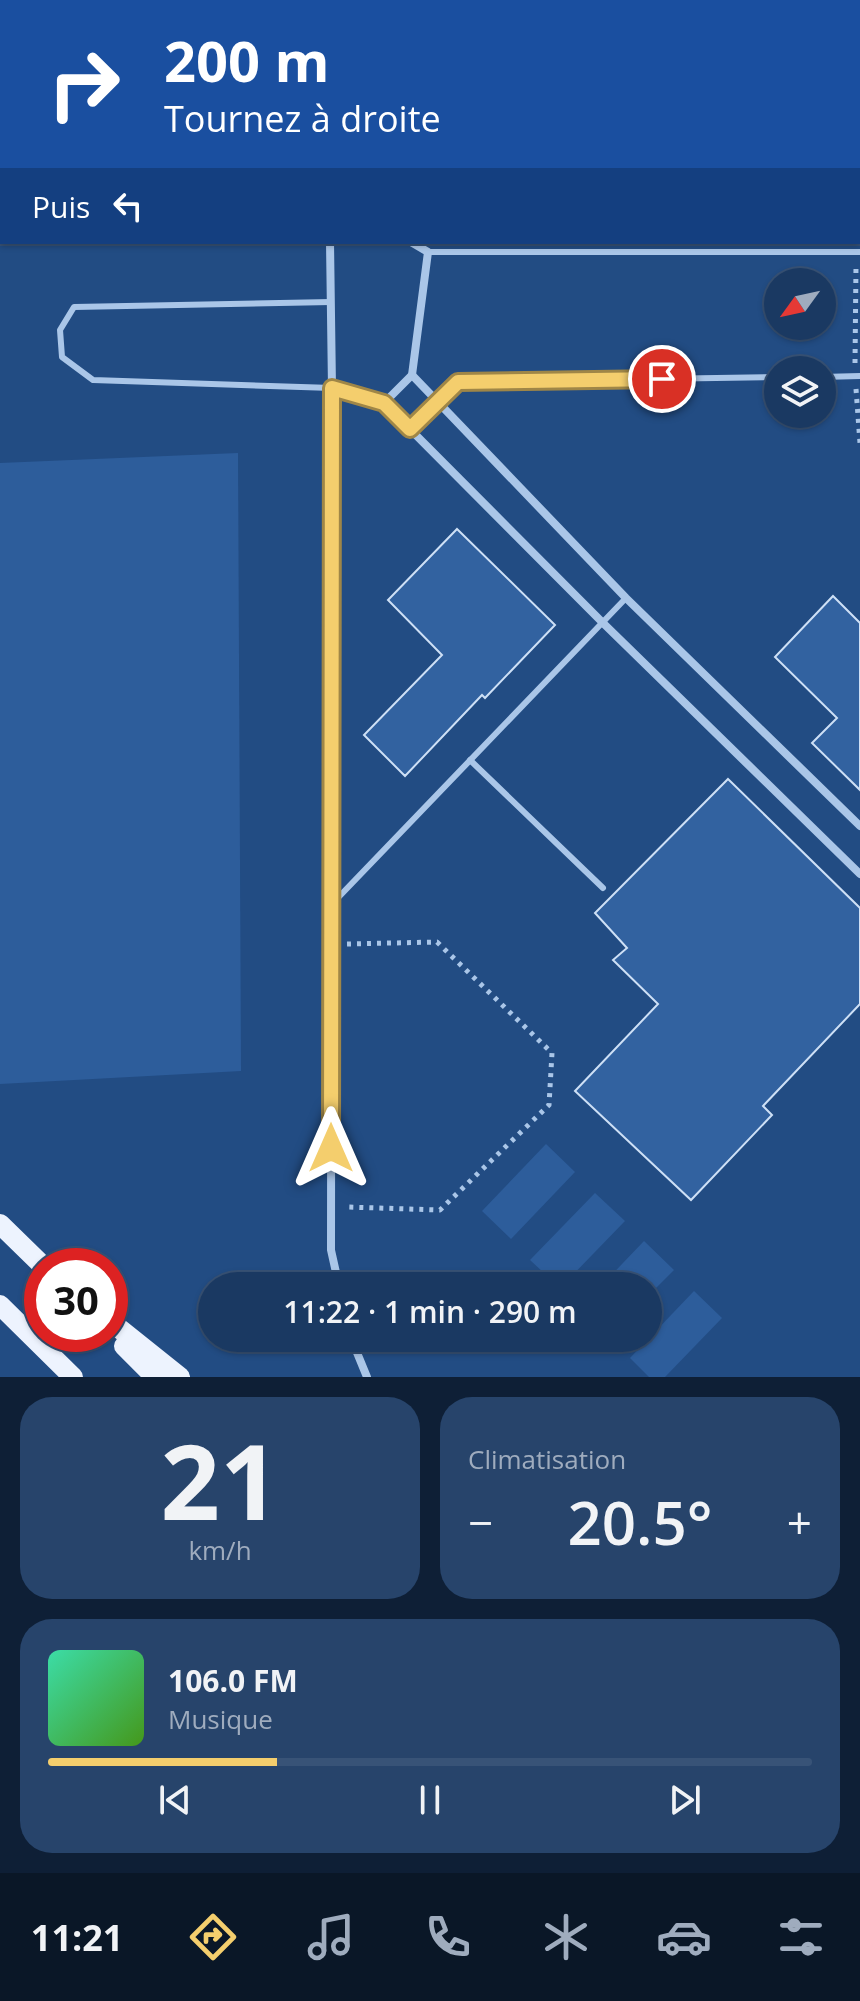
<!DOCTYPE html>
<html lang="fr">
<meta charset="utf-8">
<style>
body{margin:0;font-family:"Open Sans",sans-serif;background:#27446b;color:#f1f3f6;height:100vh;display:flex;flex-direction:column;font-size:30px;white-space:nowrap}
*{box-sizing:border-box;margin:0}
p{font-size:26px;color:#9facbe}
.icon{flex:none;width:44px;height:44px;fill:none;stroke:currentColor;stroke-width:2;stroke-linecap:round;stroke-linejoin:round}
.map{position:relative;height:1377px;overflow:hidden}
.sheet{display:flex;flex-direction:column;gap:20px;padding:20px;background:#0e1f36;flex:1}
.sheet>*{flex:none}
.banner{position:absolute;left:0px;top:0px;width:860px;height:244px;box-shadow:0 2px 6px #0004,0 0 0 2px #385377;background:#1a4fa0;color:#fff;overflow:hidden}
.needle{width:52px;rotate:237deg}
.fabs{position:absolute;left:764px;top:268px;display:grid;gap:16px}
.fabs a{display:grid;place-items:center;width:72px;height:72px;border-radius:50%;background:#1a3962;box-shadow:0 2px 6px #0004,0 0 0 2px #385377;font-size:40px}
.speed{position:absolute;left:24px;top:1248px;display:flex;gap:16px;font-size:40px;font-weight:700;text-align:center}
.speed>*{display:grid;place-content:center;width:104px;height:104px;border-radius:50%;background:#1a3962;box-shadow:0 2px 6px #0004,0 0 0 2px #385377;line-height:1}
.speed .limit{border:12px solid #d22;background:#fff;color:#111}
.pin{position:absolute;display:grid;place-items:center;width:68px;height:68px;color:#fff;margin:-34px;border:4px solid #fff;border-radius:50%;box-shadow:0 2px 8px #0007}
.me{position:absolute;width:88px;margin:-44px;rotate:0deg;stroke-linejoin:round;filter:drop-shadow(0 0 6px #0008)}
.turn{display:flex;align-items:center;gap:28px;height:168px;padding:0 32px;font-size:36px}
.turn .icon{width:104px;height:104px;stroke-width:2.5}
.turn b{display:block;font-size:56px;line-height:68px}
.then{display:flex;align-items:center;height:76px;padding:0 32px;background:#0003;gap:16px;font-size:30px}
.big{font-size:60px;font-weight:600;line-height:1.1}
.sheet .card{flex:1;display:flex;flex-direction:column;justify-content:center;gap:12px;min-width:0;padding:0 28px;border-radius:32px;background:#27446b}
.sheet .dial{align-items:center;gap:0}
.dial b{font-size:104px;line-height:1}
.song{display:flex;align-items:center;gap:24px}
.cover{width:96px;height:96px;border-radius:12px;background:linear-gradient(135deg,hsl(160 70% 55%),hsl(100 70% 35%))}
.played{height:8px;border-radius:4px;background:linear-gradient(90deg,#f4ce6d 30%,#385377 30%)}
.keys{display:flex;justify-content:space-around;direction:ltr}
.heat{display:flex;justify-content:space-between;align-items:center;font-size:44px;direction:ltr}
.sheet .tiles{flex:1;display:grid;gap:20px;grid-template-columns:1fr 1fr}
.card:last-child{grid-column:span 2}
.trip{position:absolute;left:198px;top:1272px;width:464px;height:80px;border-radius:40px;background:#1a3962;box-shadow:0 2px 6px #0004,0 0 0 2px #385377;font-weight:600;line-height:80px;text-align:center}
.tab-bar{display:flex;height:128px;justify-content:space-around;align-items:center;background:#0a1727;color:#9facbe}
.tab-bar .icon{width:56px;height:56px}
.tab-bar .active{color:#f4ce6d}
.tab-bar b{font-size:36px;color:#f1f3f6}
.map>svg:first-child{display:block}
.green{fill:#2d5d9b}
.building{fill:#3262a0;stroke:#cee0f6;stroke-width:2}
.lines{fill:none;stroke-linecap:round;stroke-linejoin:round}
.path{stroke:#aac6e8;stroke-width:5;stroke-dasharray:4 6;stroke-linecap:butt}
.service{stroke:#aac6e8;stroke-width:6}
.minor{stroke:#aac6e8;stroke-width:8}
.primary{stroke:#edf3fe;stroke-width:20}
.motorway{stroke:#fff;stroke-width:24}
.route-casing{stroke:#9f8647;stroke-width:20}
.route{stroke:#f4ce6d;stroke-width:14}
</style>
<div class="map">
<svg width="860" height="1377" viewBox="0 0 860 1377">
<rect width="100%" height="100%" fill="#224c83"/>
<g class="green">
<path d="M 238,453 L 241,1071 L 0,1084 L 0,463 Z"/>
<path d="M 546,1144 L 575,1172 L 511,1239 L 482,1211 Z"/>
<path d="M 595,1193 L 625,1221 L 562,1286 L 558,1286 L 530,1260 Z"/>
<path d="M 644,1241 L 674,1270 L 648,1296 L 648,1286 L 601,1286 Z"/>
<path d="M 694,1291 L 722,1318 L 665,1377 L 649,1377 L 630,1358 Z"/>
</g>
<g class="building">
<path d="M 457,529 L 555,625 L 485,698 L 482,695 L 405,776 L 364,735 L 442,655 L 388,600 Z"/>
<path d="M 833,596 L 860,623 L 860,790 L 812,743 L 837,718 L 775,657 Z"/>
<path d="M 728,779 L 860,908 L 860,1004 L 763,1106 L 772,1115 L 691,1200 L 575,1091 L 658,1004 L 613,960 L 627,948 L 595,913 Z"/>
</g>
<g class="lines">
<g class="path">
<path d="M 855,363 L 856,265"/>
<path d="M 856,389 L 860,443"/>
<path d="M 347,944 L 437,942 L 552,1053 L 549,1105 L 440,1210 L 347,1207"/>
</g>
<g class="service">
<path d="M 428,252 L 860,252"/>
<path d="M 331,302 L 74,307 L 60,330 L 62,357 L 93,380 L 332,388"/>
<path d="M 822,377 L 860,376"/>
<path d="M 437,401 L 458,382 L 778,377"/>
<path d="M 470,760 L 603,888"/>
<path d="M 332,904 L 626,598"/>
</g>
<g class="minor">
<path d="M 330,242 L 332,388 L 331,1250 L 339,1286"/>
<path d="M 412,375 L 626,598 L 860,826"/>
<path d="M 332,388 L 384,403 L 602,622 L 860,874"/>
<path d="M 384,403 L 412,375 L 428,252 L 411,242"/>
<path d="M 410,429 L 437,401"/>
<path d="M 351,1338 L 367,1377"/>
</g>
<g class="primary">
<path d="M 0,1224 L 43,1266"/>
<path d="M 0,1305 L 73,1377"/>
<path d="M 110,1321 L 180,1377"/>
<path d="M 124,1346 L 155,1377"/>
</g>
<g class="motorway">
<path d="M 0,40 L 2,40"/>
<path d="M 858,70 L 860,69"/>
<path d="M 0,112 L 2,112"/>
<path d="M 858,122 L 860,122"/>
<path d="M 0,163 L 2,163"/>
</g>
</g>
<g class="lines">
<defs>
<path id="route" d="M 331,1148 L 332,388 L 384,403 L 410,429 L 458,382 L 662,379"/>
</defs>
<use href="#route" class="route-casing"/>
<use href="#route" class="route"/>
</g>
</svg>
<div class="fabs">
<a><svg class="needle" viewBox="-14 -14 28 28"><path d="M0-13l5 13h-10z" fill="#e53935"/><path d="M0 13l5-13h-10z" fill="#9facbe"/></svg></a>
<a><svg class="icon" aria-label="layers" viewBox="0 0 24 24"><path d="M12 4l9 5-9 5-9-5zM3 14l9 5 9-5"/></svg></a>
</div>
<div class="speed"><div class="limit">30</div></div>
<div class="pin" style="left:662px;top:379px;background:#d93025"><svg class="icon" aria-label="arrive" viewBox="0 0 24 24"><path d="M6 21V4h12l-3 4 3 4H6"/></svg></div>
<svg class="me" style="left:331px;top:1148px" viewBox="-20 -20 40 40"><path d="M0-17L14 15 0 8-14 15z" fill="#f4ce6d" stroke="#fff" stroke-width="4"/></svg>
<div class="trip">11:22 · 1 min · 290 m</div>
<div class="banner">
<div class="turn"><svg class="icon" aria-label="right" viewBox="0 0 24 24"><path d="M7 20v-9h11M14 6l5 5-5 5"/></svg><div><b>200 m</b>Tournez à droite</div></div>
<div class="then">Puis<svg class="icon" aria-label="left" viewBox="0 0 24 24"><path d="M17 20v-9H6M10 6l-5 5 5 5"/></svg></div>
</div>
</div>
<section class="sheet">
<div class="tiles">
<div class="card dial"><b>21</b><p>km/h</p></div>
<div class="card"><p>Climatisation</p>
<div class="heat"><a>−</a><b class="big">20.5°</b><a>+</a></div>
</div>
<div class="card">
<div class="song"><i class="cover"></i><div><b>106.0 FM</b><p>Musique</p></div></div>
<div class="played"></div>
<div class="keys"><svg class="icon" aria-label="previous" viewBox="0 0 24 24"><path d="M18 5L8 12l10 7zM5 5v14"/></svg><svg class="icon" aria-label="pause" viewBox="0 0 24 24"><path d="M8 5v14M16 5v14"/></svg><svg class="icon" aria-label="next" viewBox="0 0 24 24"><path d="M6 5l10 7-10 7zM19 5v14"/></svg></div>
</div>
</div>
</section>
<nav class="tab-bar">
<b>11:21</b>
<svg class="icon active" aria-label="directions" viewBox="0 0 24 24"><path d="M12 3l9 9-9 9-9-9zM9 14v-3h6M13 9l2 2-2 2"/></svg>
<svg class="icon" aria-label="music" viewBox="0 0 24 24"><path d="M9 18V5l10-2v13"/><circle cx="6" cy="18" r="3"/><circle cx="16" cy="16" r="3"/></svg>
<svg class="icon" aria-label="phone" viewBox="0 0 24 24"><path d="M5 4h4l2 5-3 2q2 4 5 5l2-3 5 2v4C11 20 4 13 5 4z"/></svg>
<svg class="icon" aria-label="climate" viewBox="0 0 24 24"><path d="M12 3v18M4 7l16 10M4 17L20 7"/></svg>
<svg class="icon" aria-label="car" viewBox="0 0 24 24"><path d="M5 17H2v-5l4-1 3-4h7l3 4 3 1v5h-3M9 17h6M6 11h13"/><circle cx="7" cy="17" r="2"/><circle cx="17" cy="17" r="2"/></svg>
<svg class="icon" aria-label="filters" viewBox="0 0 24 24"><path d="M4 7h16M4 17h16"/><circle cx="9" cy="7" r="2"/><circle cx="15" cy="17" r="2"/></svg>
</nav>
